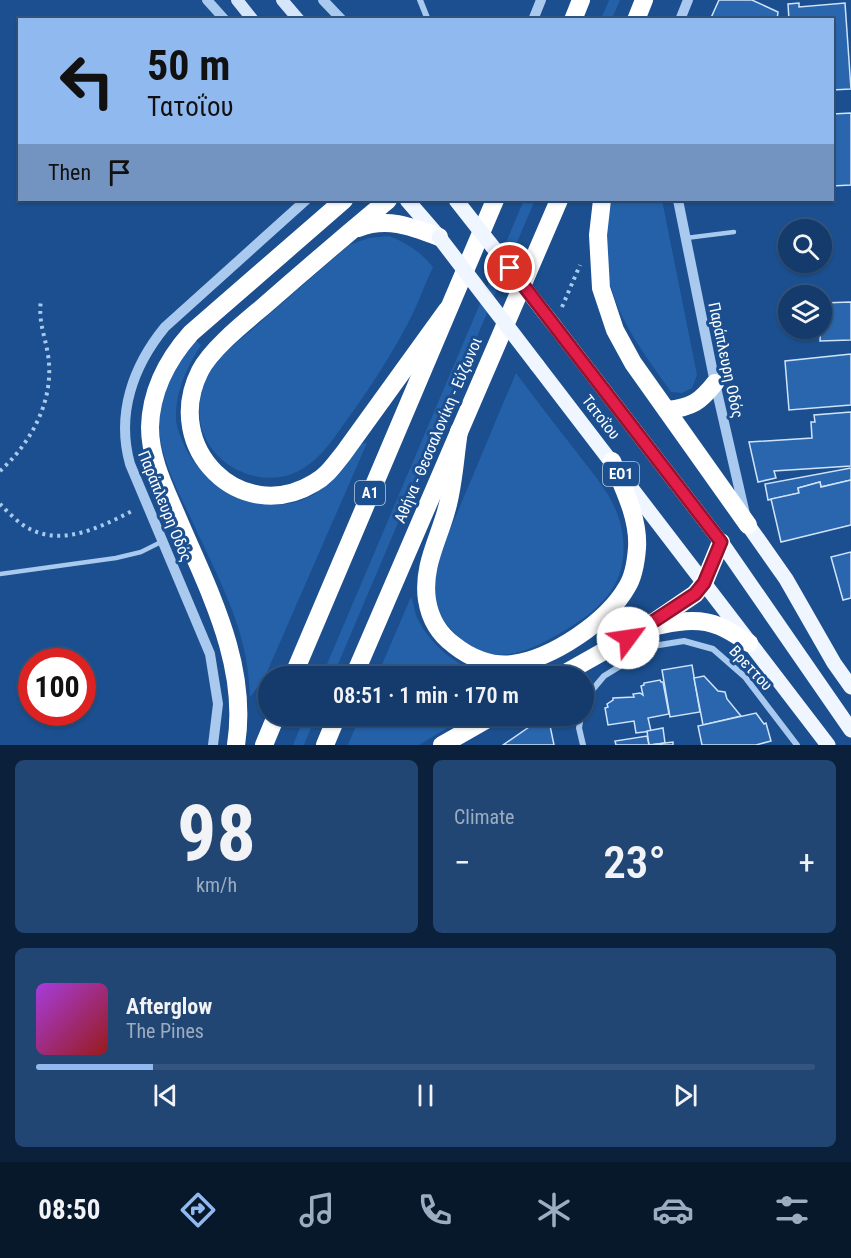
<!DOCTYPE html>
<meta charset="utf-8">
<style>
body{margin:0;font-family:"Roboto Condensed",sans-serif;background:#214673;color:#f1f3f6;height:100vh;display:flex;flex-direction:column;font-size:22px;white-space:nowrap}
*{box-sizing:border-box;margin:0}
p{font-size:20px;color:#9dadc1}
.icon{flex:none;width:33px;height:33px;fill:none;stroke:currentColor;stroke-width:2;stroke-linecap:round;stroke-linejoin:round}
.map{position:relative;height:745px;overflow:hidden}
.drawer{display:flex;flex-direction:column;gap:15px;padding:15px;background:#0b203b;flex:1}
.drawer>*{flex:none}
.banner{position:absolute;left:18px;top:18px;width:816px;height:183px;border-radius:0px;box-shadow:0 2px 4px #0004,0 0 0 2px #33557e;background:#90b9f0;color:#111;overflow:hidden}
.buttons{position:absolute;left:778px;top:219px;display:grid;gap:12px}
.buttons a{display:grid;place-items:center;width:54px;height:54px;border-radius:50%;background:#143b6b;box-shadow:0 2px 4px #0004,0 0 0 2px #33557e;font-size:30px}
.speed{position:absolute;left:18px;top:648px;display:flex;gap:12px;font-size:30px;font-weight:700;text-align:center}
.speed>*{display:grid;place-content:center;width:78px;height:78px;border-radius:50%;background:#143b6b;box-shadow:0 2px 4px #0004,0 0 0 2px #33557e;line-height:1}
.speed .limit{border:9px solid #d22;background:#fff;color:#111}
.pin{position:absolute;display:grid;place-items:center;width:51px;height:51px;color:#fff;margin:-26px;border:3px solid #fff;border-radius:50%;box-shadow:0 2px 6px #0007}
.me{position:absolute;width:66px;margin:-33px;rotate:59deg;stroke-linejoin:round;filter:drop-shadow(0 0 4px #0008)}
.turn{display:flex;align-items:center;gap:21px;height:126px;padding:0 30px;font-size:27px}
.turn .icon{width:78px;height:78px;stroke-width:2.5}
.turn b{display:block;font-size:42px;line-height:51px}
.then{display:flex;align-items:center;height:57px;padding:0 30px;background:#0003;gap:12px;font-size:22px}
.big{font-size:45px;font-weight:600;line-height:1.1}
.drawer .widget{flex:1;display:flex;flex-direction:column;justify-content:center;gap:9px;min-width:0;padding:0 21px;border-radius:9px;background:#214673}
.drawer .dial{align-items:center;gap:0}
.dial b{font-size:78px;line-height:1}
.song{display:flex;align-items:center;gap:18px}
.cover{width:72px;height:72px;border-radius:9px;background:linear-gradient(135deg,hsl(280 70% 55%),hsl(0 70% 35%))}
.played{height:6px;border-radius:3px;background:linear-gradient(90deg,#90b9f0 15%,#33557e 15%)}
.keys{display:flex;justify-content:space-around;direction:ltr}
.heat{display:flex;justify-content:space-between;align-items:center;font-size:33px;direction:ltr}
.drawer .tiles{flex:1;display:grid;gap:15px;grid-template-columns:1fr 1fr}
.widget:last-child{grid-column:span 2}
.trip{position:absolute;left:258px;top:666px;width:336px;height:60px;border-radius:30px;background:#143b6b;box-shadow:0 2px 4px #0004,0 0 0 2px #33557e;font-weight:600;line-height:60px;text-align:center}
.tabs{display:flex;height:96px;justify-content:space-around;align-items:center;background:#08182b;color:#9dadc1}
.tabs .icon{width:42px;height:42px}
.tabs .current{color:#90b9f0}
.tabs b{font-size:27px;color:#f1f3f6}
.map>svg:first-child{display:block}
.green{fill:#2461a8}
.building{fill:#2a66ad;stroke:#cfe3fa;stroke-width:1.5}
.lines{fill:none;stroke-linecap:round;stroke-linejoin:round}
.path{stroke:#a9c9ee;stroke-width:4;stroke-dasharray:3 4.5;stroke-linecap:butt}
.service{stroke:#a9c9ee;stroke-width:4.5}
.minor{stroke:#a9c9ee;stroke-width:6}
.tertiary{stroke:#a9c9ee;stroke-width:10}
.secondary{stroke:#d6e6fa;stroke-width:12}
.primary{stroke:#f0f6ff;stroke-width:15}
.motorway{stroke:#fff;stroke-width:18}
.primary-bridge{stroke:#f0f6ff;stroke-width:15}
.route-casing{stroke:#92132f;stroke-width:15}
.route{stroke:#e11d48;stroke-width:10}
.labels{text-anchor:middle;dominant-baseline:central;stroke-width:6;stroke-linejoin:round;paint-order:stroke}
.shield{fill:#1b4f8f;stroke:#bbcadd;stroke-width:1.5}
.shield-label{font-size:15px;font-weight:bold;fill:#fff}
.street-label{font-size:16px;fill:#fff;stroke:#1b4f8f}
</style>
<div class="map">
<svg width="851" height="745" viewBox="0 0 851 745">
<rect width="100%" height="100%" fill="#1b4f8f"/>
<g class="green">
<path d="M 609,0 L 620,0 L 612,19 L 601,19 Z"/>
<path d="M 524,200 L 535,200 L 333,676 L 322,676 Z"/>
<path d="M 612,200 L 662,200 L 697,375 L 692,388 L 682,393 L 671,392 C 637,343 601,300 606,236 C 607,224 610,212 612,200 Z"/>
<path d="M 389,236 C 407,243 421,252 433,267 C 424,286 417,307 407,325 C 390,357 370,388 349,417 C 335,436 324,455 304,468 C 270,490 220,473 204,435 C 195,414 200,389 211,370 C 221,353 242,339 256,326 C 287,299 318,272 349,245 L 369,238 Z"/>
<path d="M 195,340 L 201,345 C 186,369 176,390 176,418 C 176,428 182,440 186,449 C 207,489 256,517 302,500 C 329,490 345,467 360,444 L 367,443 L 264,679 L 250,697 C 249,687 249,676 247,665 C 240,616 214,569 194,525 C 179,493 159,458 159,422 C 159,388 176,366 195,340 Z"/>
<path d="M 516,373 C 535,399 555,424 574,449 C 591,471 613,495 620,522 C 634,577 606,607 562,632 C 523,655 491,668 455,634 C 446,625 437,611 435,599 C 433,589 434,577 436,567 C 442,544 454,522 463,499 C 481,457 498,415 516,373 Z"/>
<path d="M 411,597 C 414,603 414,609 416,615 C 429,646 461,670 492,676 L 377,676 Z"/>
<path d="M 305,716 L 316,716 L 304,745 L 293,745 Z"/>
<path d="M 360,716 L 467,716 L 419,745 L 348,745 Z"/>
</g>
<g class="building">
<path d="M 719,0 L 752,0 L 778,12 L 777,20 L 710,20 Z"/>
<path d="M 799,3 L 799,7 L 845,3 L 851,89 L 832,90 L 832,20 L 789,20 L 788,4 Z"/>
<path d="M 851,113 L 851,185 L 832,186 L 832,114 Z"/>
<path d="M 851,302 L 851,340 L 820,341 L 822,303 Z"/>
<path d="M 851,354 L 851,405 L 789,410 L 785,361 Z"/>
<path d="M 851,412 L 851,466 L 774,471 L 776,478 L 758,482 L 749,442 L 812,438 L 811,422 L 815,422 L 814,415 Z"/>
<path d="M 851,468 L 851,480 L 821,487 L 820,482 L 798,488 L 799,493 L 768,500 L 765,484 Z"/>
<path d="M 851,480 L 851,525 L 781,542 L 771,499 L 799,493 L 798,488 L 820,482 L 821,487 Z"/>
<path d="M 851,552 L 851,598 L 843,600 L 831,557 Z"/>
<path d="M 692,665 L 700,712 L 670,717 L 662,670 Z"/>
<path d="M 704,676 L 718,691 L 725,692 L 727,699 L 741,716 L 703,725 L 694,678 Z"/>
<path d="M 660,680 L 661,682 L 663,682 L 669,714 L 648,718 L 651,731 L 636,733 L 634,721 L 608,725 L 605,708 L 608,707 L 607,704 L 613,700 L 613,698 L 634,697 L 633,694 L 640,693 L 643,695 L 641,686 L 644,685 L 644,683 Z"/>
<path d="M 756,713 L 764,724 L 766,723 L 771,741 L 756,745 L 702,745 L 698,726 Z"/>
<path d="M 545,716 L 548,716 L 554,745 L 503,745 Z"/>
<path d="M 663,728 L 665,743 L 649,745 L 647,731 Z"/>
<path d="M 647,736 L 649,745 L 616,745 L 615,741 Z"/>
<path d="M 673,742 L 673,745 L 651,745 L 665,743 Z"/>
</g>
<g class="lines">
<g class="path">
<path d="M 562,307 L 580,265"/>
<path d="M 0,471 C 32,442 55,399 48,355 C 45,335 38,322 41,300"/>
<path d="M 0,504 C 9,513 20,525 32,530 C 65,546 105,525 134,510"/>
</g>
<g class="service">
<path d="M 686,238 L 734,232"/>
<path d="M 0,574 L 116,558 L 141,552 L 161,542"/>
</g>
<g class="minor">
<path d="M 420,0 L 428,20"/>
<path d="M 584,706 L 588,695 L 604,676 L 653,646 L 684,641 L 713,649 L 745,677 L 797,745"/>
<path d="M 581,716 L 579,728 L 583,745"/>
</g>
<g class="tertiary">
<path d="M 207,0 L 225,20"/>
<path d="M 323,0 L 342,20"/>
<path d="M 533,20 L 541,0"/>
<path d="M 680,20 L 688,0"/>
<path d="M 678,200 L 715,383 L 745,514"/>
<path d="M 213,745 L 218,704 L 210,654 L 130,464 C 116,414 133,366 165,327 L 306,200"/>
</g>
<g class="secondary">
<path d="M 237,0 L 253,20"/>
<path d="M 282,0 L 299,20"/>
</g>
<g class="primary">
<path d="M 407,200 L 439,237"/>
<path d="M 554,325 L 721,542 L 851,730"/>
<path d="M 537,365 L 828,745"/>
<path d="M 748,525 L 786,579 L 834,663 L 851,687"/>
</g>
<g class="motorway">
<path d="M 573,20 L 581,0"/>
<path d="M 636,20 L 644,0"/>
<path d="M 388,200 C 346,235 305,270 264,306 C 245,322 211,349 200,371 C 161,448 241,527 314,483 C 327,476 334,465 343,454 L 447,310"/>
<path d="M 602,200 L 598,235 L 601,288 L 615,330 L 633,363 L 748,525"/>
<path d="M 358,228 C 387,217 410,226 439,237"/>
<path d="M 668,410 C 692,407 700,402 715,383"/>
<path d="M 459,431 C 455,456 454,483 447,508 C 439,539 422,566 427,600 C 430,619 439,634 454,645 C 470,658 492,667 513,664 C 553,658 607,622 627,587 C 634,576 636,561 637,548 C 639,518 623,487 612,461"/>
<path d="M 652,627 C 673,622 698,617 719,626 C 729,630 739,637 749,643"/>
<path d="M 293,676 L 495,200"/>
<path d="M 354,676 L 559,200"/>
<path d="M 560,676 L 645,628 L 695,594 L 704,583 L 721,542"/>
<path d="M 236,745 C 249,663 207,588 176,514 C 164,486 150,458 150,427 C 151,390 167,360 191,333 L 344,200"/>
<path d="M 264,745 L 276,716"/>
<path d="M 325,745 L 337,716"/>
<path d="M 442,745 L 493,716"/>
</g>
<g class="primary-bridge">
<path d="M 456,200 L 554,325"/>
<path d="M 439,237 L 537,365"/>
</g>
</g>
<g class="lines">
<defs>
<path id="route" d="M 510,268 L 721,542 L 704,583 L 695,594 L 628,638"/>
</defs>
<use href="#route" class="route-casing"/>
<use href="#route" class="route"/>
</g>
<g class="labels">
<g class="shield">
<rect x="603" y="462" width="36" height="24" rx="4.5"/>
<rect x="355" y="481" width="30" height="24" rx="4.5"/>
</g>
<g class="shield-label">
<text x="621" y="474">ΕΟ1</text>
<text x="370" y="493">Α1</text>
</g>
<g class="street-label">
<text transform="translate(726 360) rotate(78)">Παράπλευρη Οδός</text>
<text transform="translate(601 417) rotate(52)">Τατοΐου</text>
<text transform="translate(438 430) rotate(-67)">Αθήνα - Θεσσαλονίκη - Εύζωνοι</text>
<text transform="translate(165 506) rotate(68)">Παράπλευρη Οδός</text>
<text transform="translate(751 668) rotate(47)">Βρεττου</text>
</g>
</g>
</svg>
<div class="buttons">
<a><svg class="icon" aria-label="search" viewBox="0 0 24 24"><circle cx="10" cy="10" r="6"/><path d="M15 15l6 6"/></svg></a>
<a><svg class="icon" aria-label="layers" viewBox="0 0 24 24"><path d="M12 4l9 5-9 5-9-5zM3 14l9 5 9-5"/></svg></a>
</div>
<div class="speed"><div class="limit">100</div></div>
<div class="pin" style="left:510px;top:268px;background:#d93025"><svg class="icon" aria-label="arrive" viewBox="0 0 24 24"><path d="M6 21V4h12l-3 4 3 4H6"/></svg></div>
<svg class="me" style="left:628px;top:638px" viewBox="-20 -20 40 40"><circle r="19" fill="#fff"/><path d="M0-13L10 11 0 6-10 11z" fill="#e11d48"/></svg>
<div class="trip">08:51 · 1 min · 170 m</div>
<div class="banner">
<div class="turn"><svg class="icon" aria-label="left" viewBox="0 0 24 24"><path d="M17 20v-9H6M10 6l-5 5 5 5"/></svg><div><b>50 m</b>Τατοΐου</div></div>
<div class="then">Then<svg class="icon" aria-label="arrive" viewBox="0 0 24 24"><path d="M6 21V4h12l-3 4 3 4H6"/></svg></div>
</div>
</div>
<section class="drawer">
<div class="tiles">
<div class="widget dial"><b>98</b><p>km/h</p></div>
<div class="widget"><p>Climate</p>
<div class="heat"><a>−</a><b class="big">23°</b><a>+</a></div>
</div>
<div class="widget">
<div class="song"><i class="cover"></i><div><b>Afterglow</b><p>The Pines</p></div></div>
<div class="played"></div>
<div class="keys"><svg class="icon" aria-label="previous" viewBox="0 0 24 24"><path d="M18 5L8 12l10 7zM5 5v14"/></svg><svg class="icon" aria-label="pause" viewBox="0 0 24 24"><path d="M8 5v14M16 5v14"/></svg><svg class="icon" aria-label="next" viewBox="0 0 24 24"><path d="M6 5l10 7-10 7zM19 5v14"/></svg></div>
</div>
</div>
</section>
<nav class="tabs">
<b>08:50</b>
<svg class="icon current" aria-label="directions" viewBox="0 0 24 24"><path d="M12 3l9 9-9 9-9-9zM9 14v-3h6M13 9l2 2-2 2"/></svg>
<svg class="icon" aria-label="music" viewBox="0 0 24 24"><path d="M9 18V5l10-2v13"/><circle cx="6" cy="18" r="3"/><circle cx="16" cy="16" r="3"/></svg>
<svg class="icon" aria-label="phone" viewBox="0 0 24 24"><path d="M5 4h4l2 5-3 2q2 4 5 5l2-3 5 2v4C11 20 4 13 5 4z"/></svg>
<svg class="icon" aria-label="climate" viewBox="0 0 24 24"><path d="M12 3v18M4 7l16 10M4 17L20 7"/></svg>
<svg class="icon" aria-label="car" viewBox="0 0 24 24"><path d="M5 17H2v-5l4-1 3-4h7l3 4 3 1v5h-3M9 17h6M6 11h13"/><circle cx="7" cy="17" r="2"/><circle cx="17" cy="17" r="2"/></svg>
<svg class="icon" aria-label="filters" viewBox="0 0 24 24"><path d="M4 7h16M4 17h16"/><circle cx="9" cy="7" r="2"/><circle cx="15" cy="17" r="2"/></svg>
</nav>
